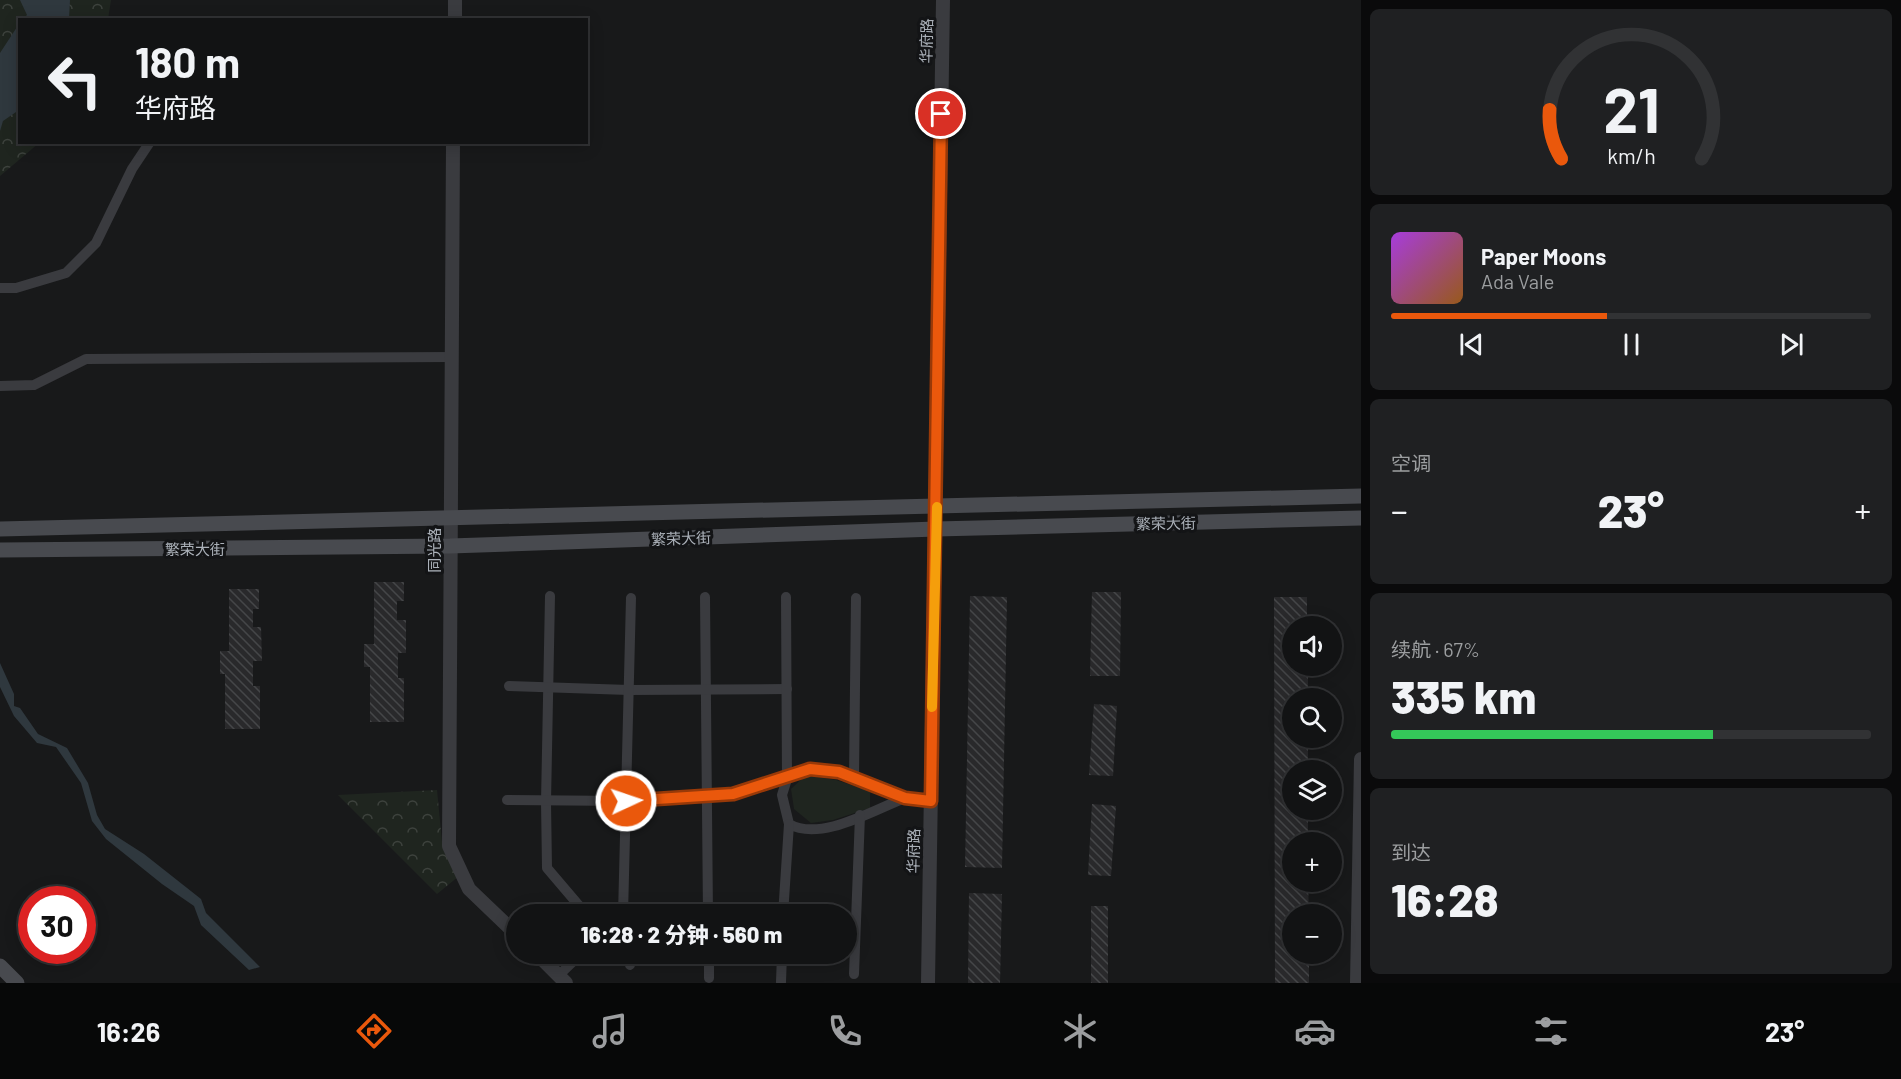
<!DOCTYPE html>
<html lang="zh">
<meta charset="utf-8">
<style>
body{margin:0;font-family:Barlow,"Noto Sans SC",sans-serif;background:#1f2022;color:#f1f3f6;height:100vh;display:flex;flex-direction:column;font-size:22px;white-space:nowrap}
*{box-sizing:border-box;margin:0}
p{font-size:20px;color:#9c9ea0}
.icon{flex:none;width:33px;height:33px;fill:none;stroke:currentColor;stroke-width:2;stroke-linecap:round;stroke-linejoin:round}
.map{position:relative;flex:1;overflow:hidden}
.side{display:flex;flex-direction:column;gap:9px;padding:9px;background:#0a0a0b;width:540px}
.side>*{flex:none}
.top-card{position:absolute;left:18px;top:18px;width:570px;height:126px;border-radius:0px;box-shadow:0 3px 15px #0003,0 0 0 2px #313234;background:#121314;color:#f1f3f6;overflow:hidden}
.tools{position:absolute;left:1282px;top:616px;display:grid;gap:12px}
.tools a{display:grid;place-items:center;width:60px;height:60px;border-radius:50%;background:#121314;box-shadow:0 3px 15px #0003,0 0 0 2px #313234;font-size:30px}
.speed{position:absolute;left:18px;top:886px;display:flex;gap:12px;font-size:30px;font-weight:700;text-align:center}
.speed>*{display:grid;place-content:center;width:78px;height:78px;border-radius:50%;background:#121314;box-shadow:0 3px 15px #0003,0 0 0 2px #313234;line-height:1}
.speed .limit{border:9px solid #d22;background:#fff;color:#111}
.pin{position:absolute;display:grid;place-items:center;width:51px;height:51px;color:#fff;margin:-26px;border:3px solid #fff;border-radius:50%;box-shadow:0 2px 6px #0007}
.me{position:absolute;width:66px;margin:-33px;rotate:87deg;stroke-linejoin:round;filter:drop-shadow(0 0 4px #0008)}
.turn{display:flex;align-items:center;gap:21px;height:126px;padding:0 18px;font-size:27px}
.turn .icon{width:78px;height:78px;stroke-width:2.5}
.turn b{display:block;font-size:42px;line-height:51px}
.big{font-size:45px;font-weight:800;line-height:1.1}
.side .card{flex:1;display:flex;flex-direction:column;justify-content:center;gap:9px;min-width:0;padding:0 21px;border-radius:9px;background:#1f2022}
.side .dial{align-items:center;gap:0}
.dial svg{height:156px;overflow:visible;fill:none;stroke:#313234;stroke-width:7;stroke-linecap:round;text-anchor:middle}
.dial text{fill:#f1f3f6;stroke:none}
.song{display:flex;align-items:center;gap:18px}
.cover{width:72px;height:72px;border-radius:9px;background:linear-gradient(135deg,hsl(280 70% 55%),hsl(30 70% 35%))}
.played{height:6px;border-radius:3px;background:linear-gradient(90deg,#ea580c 45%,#313234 45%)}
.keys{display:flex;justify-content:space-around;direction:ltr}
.heat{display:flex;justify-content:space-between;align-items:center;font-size:33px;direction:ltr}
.charge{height:9px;border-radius:4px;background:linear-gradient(90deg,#34c759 67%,#313234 0)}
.trip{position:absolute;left:506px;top:904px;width:351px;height:60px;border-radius:30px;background:#121314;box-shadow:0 3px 15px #0003,0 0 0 2px #313234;font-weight:800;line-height:60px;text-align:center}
.tabs{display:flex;height:96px;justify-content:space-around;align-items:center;background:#070808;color:#9c9ea0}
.tabs .icon{width:42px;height:42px}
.tabs .active{color:#ea580c}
.tabs b{font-size:27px;color:#f1f3f6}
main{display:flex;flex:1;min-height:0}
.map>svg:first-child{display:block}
.green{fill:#1f251f}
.forest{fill:url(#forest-crowns)}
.water{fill:#2f383e}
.building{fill:url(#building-back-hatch)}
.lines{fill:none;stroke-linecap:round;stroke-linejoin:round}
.minor{stroke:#3a3b3f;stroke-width:10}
.tertiary{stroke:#3a3b3f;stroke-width:14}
.secondary{stroke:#484a4f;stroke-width:15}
.route-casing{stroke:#983908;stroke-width:15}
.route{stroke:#ea580c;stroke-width:10}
.slow{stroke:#f59e0b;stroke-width:10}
.labels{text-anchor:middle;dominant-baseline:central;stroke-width:6;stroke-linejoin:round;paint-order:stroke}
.street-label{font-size:15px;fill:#abb1b9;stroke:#131416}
</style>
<main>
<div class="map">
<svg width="1361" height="983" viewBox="0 0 1361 983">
<defs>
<pattern id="forest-crowns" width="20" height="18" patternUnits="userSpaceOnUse" patternTransform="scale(1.5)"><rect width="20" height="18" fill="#1f251f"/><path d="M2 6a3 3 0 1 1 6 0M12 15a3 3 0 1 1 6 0" fill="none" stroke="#3d423d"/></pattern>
<pattern id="building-back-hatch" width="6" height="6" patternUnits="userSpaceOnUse" patternTransform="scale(1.5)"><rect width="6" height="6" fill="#29292b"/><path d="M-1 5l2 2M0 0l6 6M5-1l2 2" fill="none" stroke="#454648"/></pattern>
</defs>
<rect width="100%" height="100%" fill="#18191a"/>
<path class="green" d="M 806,775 L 836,780 L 870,791 L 870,808 L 833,820 L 811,823 L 794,809 L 791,789 Z"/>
<g class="forest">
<path d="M 0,0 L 111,0 L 108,19 L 20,20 L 20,142 L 39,143 L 0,176 Z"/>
<path d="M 437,790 L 442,842 L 459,876 L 437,894 L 338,795 Z"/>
</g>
<g class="water">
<path d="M 20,0 L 70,0 L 69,19 L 23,19 L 27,15 Z"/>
<path d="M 19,24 L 19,110 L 3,121 L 0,131 L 0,53 Z"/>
<path d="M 0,663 L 14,694 L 14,706 L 20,708 L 38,734 L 67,748 L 88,783 L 97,815 L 105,829 L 144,854 L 201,899 L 206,913 L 260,967 L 249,970 L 201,925 L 194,906 L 162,884 L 106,839 L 92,821 L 81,783 L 56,747 L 37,743 L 14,716 L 0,687 Z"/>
</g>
<g class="building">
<path d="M 374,582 L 404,582 L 404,601 L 397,601 L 397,620 L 406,620 L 406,653 L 398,653 L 398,678 L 404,678 L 404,722 L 370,722 L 370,667 L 364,667 L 364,644 L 374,644 Z"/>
<path d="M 229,589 L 259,589 L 259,609 L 253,609 L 253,627 L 261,627 L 262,661 L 253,661 L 253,686 L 260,686 L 260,729 L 225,729 L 225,674 L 220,674 L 220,651 L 229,651 Z"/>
<path d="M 1092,592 L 1121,592 L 1120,676 L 1090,676 Z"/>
<path d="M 970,596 L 1007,597 L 1002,868 L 965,867 Z"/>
<path d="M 1274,597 L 1307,597 L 1307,627 L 1293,627 L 1293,666 L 1308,666 L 1308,699 L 1293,699 L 1293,738 L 1308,738 L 1308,771 L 1293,771 L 1293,810 L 1308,810 L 1308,843 L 1293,843 L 1293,882 L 1308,882 L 1309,915 L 1293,915 L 1293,954 L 1309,954 L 1309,983 L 1275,983 Z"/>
<path d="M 1094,704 L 1117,706 L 1113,776 L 1089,775 Z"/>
<path d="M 1092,804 L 1116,806 L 1111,876 L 1088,875 Z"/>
<path d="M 969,893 L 1002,894 L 1000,983 L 968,983 Z"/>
<rect x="1091" y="906" width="17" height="77"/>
</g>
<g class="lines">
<g class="minor">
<path d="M 0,288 L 16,288 L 66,273 L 96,243 L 132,169 L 150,142"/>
<path d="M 0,386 L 34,385 L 86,359 L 452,357"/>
<path d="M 550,596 L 546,802 L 547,868 L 587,915"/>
<path d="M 705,597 L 708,915"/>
<path d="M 509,686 L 629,690 L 787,689"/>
<path d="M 854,777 L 856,598"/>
<path d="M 905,798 C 873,810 821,842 789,824 L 782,795 L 787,779 L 810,769 L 839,772 L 905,798 L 931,801"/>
<path d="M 507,800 L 626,801 L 733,794 L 787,779 L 786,597"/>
<path d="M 623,915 L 631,598"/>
<path d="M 783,915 L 789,824"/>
<path d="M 628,954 L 630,965"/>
<path d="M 709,954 L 709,978"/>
<path d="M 854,974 L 860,815"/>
<path d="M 559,975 L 581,954"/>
<path d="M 781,982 L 782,954"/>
</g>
<g class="tertiary">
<path d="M 455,20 L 455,0"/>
<path d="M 453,142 L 449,846 L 469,889 L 516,934"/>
<path d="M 537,954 L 566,983"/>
<path d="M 928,983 L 943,0"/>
<path d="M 1357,983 L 1361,759"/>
</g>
<g class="secondary">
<path d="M 0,529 C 454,520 907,504 1361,496"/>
<path d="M 0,550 L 450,546 L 936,529 L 1361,518"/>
<path d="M 0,966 L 17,983"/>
</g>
</g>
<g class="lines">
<defs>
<path id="route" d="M 626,801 L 733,794 L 810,769 L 839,772 L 905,798 L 931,801 L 941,114"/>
</defs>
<use href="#route" class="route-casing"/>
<use href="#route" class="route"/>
<path class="slow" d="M 932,707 L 937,507"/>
</g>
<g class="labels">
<g class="street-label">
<text transform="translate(926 41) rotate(-89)">华府路</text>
<text transform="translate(1166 523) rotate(-1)">繁荣大街</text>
<text transform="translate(681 538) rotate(-2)">繁荣大街</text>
<text x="195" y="549">繁荣大街</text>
<text transform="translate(434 550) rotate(-90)">同光路</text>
<text transform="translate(913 851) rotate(-89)">华府路</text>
</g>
</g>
</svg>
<div class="tools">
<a><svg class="icon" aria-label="sound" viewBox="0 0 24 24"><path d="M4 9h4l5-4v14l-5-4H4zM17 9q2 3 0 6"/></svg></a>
<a><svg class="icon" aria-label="search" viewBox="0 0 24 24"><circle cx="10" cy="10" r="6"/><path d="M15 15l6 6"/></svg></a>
<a><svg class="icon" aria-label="layers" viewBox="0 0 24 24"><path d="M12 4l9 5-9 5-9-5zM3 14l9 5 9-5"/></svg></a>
<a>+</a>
<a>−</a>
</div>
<div class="speed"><div class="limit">30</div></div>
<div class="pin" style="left:941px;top:114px;background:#d93025"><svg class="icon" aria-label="arrive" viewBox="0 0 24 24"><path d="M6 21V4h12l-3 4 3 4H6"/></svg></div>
<svg class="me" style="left:626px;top:801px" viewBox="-20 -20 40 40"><circle r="17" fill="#ea580c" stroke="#fff" stroke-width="3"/><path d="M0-11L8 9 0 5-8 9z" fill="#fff"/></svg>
<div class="trip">16:28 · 2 分钟 · 560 m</div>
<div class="top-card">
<div class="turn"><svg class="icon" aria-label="left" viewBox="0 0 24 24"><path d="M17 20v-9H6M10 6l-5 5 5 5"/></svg><div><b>180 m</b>华府路</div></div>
</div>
</div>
<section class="side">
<div class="card dial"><svg viewBox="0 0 100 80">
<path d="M14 69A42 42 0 1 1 86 69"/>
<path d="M14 69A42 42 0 0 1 8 44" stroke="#ea580c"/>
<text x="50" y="56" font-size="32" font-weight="700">21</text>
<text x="50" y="72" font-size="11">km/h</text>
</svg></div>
<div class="card">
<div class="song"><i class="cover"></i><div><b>Paper Moons</b><p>Ada Vale</p></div></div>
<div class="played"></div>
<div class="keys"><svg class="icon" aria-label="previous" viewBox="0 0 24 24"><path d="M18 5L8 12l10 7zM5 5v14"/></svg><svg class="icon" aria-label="pause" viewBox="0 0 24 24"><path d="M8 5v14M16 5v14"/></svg><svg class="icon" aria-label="next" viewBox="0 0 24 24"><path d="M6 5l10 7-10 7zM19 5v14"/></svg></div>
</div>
<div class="card"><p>空调</p>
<div class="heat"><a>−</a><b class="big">23°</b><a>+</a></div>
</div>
<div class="card"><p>续航 · 67%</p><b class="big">335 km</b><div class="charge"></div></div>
<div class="card"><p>到达</p><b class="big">16:28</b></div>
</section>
</main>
<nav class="tabs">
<b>16:26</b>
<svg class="icon active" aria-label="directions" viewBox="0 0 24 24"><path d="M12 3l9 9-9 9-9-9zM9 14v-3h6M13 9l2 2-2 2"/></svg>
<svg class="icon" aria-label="music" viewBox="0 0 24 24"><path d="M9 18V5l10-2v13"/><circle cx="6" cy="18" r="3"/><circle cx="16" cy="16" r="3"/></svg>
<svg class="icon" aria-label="phone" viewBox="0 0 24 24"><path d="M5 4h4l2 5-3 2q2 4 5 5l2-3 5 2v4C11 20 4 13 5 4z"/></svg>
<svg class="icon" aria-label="climate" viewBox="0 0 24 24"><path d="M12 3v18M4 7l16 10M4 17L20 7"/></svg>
<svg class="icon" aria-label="car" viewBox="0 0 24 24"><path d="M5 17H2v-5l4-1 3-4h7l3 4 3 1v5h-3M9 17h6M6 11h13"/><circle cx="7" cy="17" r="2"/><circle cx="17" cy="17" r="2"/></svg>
<svg class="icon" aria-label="filters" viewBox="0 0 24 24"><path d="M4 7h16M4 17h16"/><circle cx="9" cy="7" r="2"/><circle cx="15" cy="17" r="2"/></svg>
<b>23°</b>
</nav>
